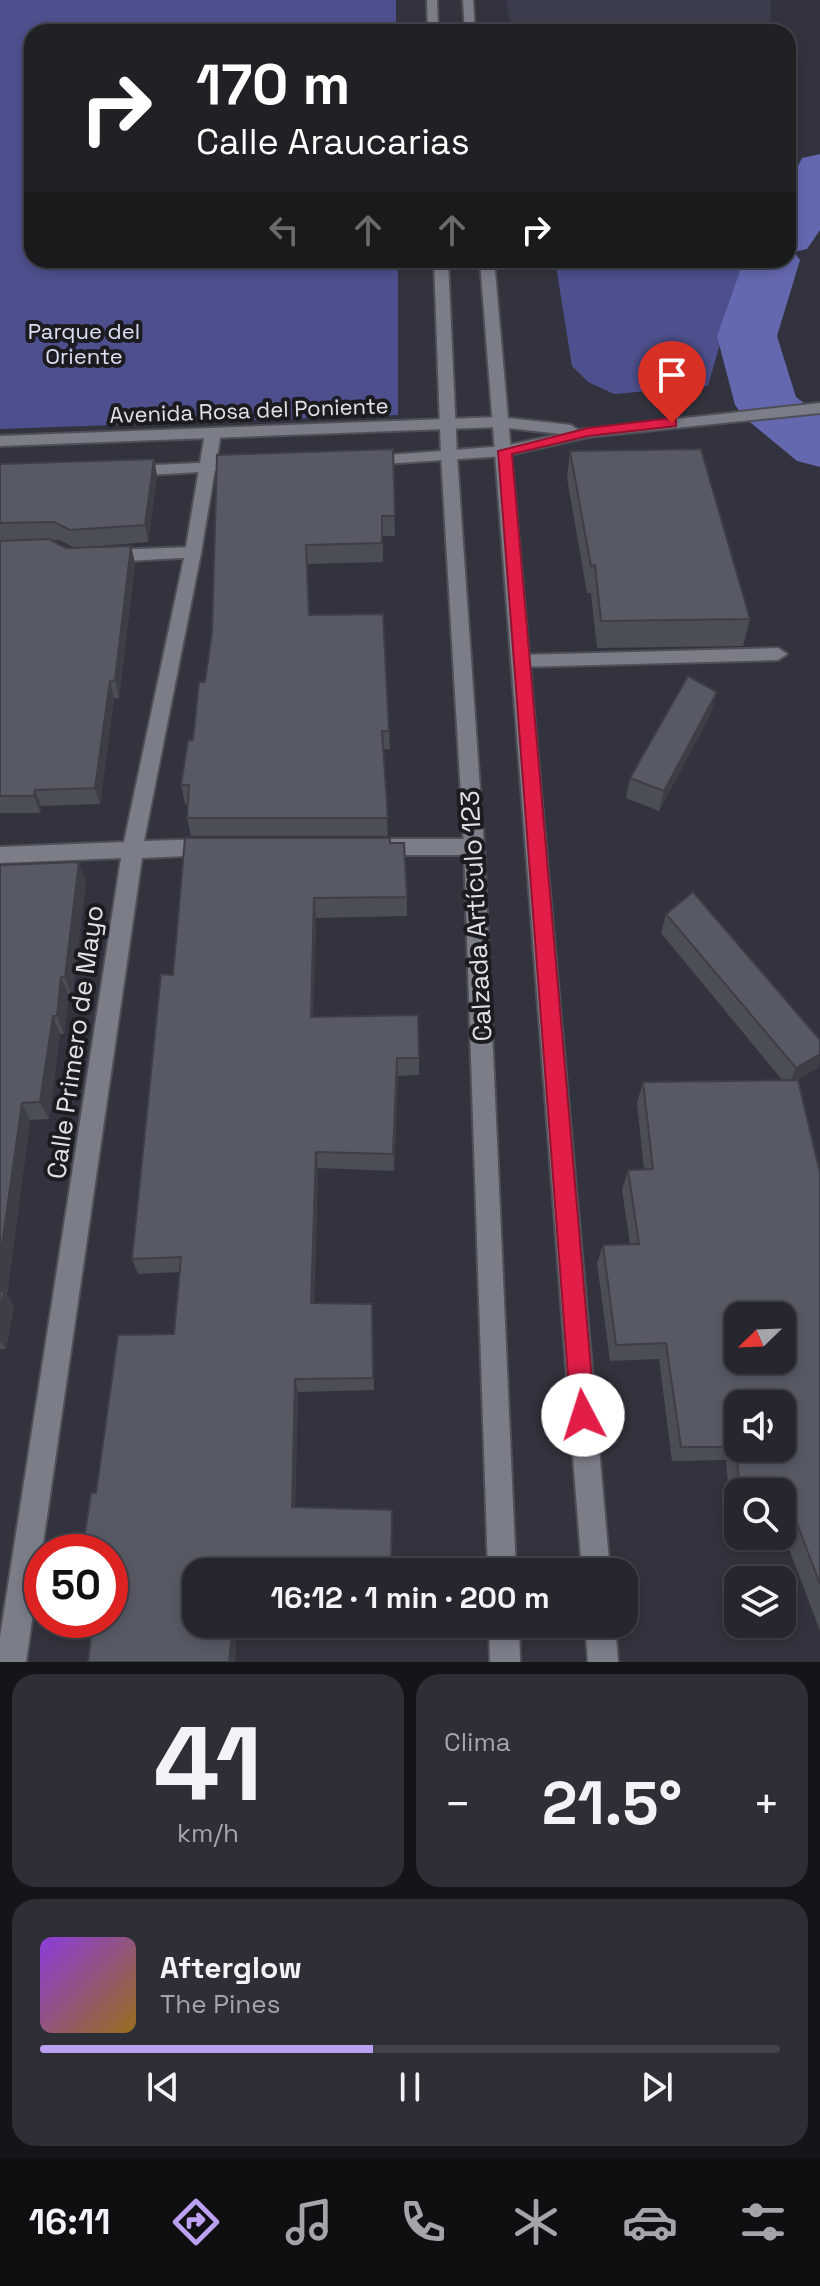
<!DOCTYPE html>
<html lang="es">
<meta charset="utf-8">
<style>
body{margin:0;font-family:"Space Grotesk",sans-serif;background:#2e2e36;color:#f1f3f6;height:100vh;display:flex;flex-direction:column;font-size:30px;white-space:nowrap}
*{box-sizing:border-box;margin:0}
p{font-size:26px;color:#a4a5aa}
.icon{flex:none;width:44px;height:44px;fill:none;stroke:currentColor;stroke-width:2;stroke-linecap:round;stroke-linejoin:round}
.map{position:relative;height:1662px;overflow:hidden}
.sheet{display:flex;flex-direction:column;gap:12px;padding:12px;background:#151519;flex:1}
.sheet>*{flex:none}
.guide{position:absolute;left:24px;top:24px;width:772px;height:244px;border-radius:24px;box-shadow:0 4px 12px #0003,0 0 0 2px #42434a;background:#202124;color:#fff;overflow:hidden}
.needle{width:52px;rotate:247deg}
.tools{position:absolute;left:724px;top:1302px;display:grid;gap:16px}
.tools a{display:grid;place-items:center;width:72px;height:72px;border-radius:16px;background:#26262e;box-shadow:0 4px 12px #0003,0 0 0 2px #42434a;font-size:40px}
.speed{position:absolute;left:24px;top:1534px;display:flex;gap:16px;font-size:40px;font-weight:700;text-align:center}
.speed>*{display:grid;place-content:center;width:104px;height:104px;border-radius:50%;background:#26262e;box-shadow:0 4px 12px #0003,0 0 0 2px #42434a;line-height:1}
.speed .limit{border:12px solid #d22;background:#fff;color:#111}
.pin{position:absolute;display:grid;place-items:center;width:68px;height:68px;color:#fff;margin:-82px -34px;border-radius:50% 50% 50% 0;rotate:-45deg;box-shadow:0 0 8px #0007}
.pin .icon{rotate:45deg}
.me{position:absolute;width:88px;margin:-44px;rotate:355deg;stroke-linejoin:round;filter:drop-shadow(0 0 6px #0008)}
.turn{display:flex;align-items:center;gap:28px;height:168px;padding:0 40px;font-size:36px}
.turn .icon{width:104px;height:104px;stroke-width:2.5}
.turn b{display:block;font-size:56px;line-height:68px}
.lanes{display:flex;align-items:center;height:76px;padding:0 40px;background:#0003;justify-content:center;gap:40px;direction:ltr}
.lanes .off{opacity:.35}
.big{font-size:60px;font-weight:600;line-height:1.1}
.sheet .card{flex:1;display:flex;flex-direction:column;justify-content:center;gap:12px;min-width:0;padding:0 28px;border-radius:24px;background:#2e2e36}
.sheet .dial{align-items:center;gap:0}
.dial b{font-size:104px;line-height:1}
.song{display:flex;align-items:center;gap:24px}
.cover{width:96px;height:96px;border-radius:12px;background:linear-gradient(135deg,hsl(270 70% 55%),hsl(40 70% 35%))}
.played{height:8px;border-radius:4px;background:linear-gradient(90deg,#bca0f2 45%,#42434a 45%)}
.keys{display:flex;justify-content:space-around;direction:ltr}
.heat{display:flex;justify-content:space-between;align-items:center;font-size:44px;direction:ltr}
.sheet .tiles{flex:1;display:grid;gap:12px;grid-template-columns:1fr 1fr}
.card:last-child{grid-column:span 2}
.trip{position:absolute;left:182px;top:1558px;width:456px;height:80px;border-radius:24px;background:#26262e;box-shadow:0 4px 12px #0003,0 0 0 2px #42434a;font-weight:600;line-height:80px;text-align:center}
.tab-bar{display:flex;height:128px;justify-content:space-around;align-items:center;background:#0f0f12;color:#a4a5aa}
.tab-bar .icon{width:56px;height:56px}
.tab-bar .current{color:#bca0f2}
.tab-bar b{font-size:36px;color:#f1f3f6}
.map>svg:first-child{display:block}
.built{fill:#3b3d4d}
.green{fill:#4d508c}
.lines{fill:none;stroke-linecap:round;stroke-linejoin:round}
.river{fill:#6468af;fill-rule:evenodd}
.service-casing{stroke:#4e4f57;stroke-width:4}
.pedestrian-casing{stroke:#4e4f57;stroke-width:4}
.minor-casing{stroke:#4e4f57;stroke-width:4}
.tertiary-casing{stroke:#4e4f57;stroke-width:4}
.secondary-casing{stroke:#4e4f57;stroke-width:4}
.service{fill:#7b7d89;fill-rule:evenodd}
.pedestrian{fill:#7b7d89;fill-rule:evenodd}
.minor{fill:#7b7d89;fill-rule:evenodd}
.tertiary{fill:#7b7d89;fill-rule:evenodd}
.secondary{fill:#7b7d89;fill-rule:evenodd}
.wall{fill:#4b4d57}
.shaded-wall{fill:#3d3e47}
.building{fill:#575965;stroke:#3d3e47;stroke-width:2;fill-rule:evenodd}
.route{fill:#e11d48;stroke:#92132f;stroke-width:2}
.labels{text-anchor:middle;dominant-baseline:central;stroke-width:8;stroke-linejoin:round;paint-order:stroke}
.far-park-label{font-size:22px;fill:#dde0f4;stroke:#1b1b20}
.far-street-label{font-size:22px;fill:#e1e2e8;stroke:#1b1b20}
.street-label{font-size:26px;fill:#e1e2e8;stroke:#1b1b20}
</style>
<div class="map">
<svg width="820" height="1662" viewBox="0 0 820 1662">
<rect width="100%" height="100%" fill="#32333e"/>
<path class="built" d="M 506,0 L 771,0 L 770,32 L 547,32 L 511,26 Z"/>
<g class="green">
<path d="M 0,0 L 396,0 L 396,32 L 32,32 L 32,260 L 398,260 L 398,415 L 0,429 Z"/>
<path d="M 555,260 L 744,260 L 708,386 L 614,394 L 588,382 L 572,366 Z"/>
</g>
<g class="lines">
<path class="river" d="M 820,154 L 820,230 L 807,249 L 794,252 L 800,260 L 777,336 L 796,397 L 820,415 L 820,467 L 797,461 L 745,418 L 735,405 L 717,336 L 744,260 L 788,260 L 788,185 L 802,158 Z"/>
<defs>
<path id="service" d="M 778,648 L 787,654 L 778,660 L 520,667 L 511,661 L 520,655 Z"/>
<path id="pedestrian" d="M 193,547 L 201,553 L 199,557 L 109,562 L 101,556 L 109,550 Z"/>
<g id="minor">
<path d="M 213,428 L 221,433 L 201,553 L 144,841 L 210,839 L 217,841 L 220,847 L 217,853 L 210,855 L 142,858 L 26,1662 L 0,1662 L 0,1637 L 121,858 L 0,863 L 0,847 L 124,842 L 185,553 L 205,433 Z"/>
<path d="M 378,839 L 474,839 L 481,841 L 484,847 L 481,853 L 474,855 L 378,855 L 371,853 L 368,847 L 371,841 Z"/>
</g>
<g id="tertiary">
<path d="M 820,403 L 820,413 L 588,437 L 505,456 L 368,465 L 362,463 L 362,457 L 505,446 L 561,434 L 499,427 L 0,446 L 0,436 L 499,417 L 571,425 L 578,430 Z"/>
<path d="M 244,461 L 252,466 L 250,469 L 132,476 L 124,471 L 132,466 Z"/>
</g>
<g id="secondary">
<path d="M 427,0 L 437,0 L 438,32 L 428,32 Z"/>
<path d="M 463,0 L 473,0 L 475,32 L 465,32 Z"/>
<path d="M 434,260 L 448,260 L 457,455 L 484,847 L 516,1572 L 488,1572 L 464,847 L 441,455 Z"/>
<path d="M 480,260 L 494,260 L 610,1572 L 582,1572 Z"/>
<path d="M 489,1624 L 519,1624 L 520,1662 L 490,1662 Z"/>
<path d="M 585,1624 L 615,1624 L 618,1662 L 588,1662 Z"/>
</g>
</defs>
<use href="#service" class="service-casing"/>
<use href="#pedestrian" class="pedestrian-casing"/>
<use href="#minor" class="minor-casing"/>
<use href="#tertiary" class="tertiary-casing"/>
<use href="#secondary" class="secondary-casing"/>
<use href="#service" class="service"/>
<use href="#pedestrian" class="pedestrian"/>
<use href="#minor" class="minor"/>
<use href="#tertiary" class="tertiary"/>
<use href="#secondary" class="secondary"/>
</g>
<g class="wall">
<path d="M 393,449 L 395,536 L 383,536 L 383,562 L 307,564 L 310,615 L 389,731 L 390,749 L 383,750 L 388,836 L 191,836 L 187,818 L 188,804 L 185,804 L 181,785 L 193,740 L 205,682 L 212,632 Z"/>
<path d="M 570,451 L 750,619 L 743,646 L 597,648 L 591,593 L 587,593 L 567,478 Z"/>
<path d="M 154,459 L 157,476 L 148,542 L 75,548 L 59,540 L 51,540 L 66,548 L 131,546 L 135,564 L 119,698 L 114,698 L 100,804 L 41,806 L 40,813 L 0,813 L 0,464 Z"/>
<path d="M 711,713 L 659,811 L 626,798 L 630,778 Z"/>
<path d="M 390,843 L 407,897 L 407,916 L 316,918 L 313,1017 L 419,1058 L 419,1075 L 398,1076 L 394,1171 L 318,1168 L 314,1303 L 373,1317 L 374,1390 L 298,1392 L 295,1507 L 393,1520 L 196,1572 L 110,1620 L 96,1493 L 174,1334 L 180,1272 L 138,1274 L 132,1259 L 173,975 Z"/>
<path d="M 0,865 L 86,882 L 72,996 L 69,996 L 64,1034 L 60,1034 L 49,1119 L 30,1120 L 7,1295 L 14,1306 L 6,1349 L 0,1349 Z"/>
<path d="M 666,914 L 820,1040 L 819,1067 L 796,1080 L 820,1173 L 820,1631 L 782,1530 L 782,1492 L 738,1492 L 738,1526 L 731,1526 L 726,1460 L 672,1461 L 659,1359 L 610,1361 L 597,1263 L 603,1245 L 630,1244 L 622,1190 L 628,1170 L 644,1169 L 637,1103 L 643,1082 L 783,1081 L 661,933 Z"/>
</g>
<g class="shaded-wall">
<path d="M 154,459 L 157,476 L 148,542 L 145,525 Z"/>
<path d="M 131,546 L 135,564 L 119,698 L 115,680 Z"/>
<path d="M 110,681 L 114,698 L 100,804 L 95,788 Z"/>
<path d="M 717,692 L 711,713 L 659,811 L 664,791 Z"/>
<path d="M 35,790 L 41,806 L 40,813 L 34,796 Z"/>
<path d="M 79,862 L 86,882 L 72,996 L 65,977 Z"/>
<path d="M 314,898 L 316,918 L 313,1035 L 311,1017 Z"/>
<path d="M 61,977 L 69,996 L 64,1034 L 57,1016 Z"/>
<path d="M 53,1016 L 60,1034 L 49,1119 L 40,1102 Z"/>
<path d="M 820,1054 L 819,1067 L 788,1086 L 796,1068 Z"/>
<path d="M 397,1058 L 398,1076 L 394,1171 L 393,1154 Z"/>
<path d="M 22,1103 L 30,1120 L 7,1295 L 14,1306 L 6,1349 L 0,1341 L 0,1259 Z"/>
<path d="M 316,1152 L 318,1168 L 313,1317 L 311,1303 Z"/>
<path d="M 295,1379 L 298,1392 L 295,1517 L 292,1507 Z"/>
<path d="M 233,1624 L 238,1624 L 235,1662 L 229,1662 Z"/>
</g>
<g class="building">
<path d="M 393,449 L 395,516 L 382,516 L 382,543 L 306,545 L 309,615 L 383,614 L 389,731 L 382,731 L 388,818 L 187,818 L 189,785 L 181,785 L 188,740 L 193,740 L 199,682 L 205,682 L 212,632 L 217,455 Z"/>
<path d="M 701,449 L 750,619 L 601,621 L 595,565 L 591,566 L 570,451 Z"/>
<path d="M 154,459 L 145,525 L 70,530 L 54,522 L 0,523 L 0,464 Z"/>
<path d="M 49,539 L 66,548 L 131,546 L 115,680 L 110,681 L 95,788 L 35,790 L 34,796 L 0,796 L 0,541 Z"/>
<path d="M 688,676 L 717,692 L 664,791 L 630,778 Z"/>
<path d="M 185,838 L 390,838 L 390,843 L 404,843 L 407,897 L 314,898 L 311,1017 L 418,1015 L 419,1058 L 397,1058 L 393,1154 L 316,1152 L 311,1303 L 372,1304 L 373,1378 L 295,1379 L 292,1507 L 392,1510 L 391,1572 L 196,1572 L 196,1624 L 233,1624 L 229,1662 L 88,1662 L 93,1620 L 110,1620 L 110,1552 L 82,1552 L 91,1493 L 96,1493 L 118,1335 L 174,1334 L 181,1257 L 132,1259 L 161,974 L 173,975 Z"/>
<path d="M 79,862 L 65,977 L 61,977 L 57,1016 L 53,1016 L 40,1102 L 22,1103 L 0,1259 L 0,865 Z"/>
<path d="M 693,892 L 820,1040 L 820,1054 L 796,1068 L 666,914 Z"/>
<path d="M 798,1080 L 820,1173 L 820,1584 L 795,1518 L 782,1517 L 782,1492 L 740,1492 L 736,1447 L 681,1447 L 666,1343 L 616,1345 L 603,1245 L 639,1244 L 628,1170 L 653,1169 L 643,1082 ZM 738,1316 L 782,1316 L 782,1360 L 738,1360 ZM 738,1404 L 782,1404 L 782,1448 L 738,1448 Z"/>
<path d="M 0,1291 L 4,1291 L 0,1314 Z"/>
</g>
<path class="route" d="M 672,418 L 676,420 L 676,426 L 588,436 L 512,454 L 595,1415 L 591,1423 L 583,1427 L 574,1423 L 571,1415 L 498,451 L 588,428 Z"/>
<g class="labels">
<g class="far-park-label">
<text x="84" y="331">Parque del<tspan x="84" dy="25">Oriente</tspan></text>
</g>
<g class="far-street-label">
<text transform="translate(249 410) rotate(-2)">Avenida Rosa del Poniente</text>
</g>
<g class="street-label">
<text transform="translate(476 916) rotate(-93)">Calzada Artículo 123</text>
<text transform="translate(75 1042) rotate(-82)">Calle Primero de Mayo</text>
</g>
</g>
</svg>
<div class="tools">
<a><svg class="needle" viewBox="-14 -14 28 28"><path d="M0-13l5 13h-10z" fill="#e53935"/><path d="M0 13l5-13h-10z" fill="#a4a5aa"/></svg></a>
<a><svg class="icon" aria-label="sound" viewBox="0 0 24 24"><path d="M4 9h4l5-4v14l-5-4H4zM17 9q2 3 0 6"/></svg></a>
<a><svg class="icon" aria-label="search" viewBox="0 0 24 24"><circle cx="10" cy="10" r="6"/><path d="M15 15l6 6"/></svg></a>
<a><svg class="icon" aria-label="layers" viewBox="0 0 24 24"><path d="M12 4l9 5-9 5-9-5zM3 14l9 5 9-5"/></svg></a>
</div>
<div class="speed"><div class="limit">50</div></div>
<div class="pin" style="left:672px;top:423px;background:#d93025"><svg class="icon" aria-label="arrive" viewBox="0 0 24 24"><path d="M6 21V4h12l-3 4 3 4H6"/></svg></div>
<svg class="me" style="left:583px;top:1415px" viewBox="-20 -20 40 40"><circle r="19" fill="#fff"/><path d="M0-13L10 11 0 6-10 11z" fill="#e11d48"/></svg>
<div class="trip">16:12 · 1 min · 200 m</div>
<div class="guide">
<div class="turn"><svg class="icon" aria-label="right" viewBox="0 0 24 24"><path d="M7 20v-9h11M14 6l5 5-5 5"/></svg><div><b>170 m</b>Calle Araucarias</div></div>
<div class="lanes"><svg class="icon off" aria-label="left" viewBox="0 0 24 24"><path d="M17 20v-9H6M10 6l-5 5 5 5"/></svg><svg class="icon off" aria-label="ahead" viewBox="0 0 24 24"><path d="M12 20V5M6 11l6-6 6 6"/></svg><svg class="icon off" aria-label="ahead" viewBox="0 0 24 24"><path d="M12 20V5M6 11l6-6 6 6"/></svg><svg class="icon" aria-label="right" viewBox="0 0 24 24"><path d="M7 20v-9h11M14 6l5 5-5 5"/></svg></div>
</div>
</div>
<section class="sheet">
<div class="tiles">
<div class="card dial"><b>41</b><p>km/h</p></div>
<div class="card"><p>Clima</p>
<div class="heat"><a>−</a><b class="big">21.5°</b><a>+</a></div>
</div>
<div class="card">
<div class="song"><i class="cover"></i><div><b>Afterglow</b><p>The Pines</p></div></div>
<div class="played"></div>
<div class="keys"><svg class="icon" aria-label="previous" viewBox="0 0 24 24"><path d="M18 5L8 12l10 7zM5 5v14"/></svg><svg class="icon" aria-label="pause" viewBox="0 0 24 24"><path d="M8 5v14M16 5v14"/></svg><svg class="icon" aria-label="next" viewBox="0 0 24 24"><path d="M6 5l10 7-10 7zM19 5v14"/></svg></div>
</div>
</div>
</section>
<nav class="tab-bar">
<b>16:11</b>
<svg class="icon current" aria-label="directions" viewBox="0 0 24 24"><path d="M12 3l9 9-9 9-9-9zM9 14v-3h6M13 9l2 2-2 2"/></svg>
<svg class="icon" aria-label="music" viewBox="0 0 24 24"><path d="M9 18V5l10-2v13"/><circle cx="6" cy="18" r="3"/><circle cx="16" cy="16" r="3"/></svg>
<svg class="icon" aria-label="phone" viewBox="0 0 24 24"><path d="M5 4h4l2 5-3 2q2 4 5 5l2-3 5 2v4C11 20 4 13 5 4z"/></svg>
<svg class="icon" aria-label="climate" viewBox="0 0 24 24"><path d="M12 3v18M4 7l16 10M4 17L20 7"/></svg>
<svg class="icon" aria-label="car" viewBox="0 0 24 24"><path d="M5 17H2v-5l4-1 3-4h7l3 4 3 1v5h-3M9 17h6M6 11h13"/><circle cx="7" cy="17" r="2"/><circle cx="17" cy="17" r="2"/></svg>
<svg class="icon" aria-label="filters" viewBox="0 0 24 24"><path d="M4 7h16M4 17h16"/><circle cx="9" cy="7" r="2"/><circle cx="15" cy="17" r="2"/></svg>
</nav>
